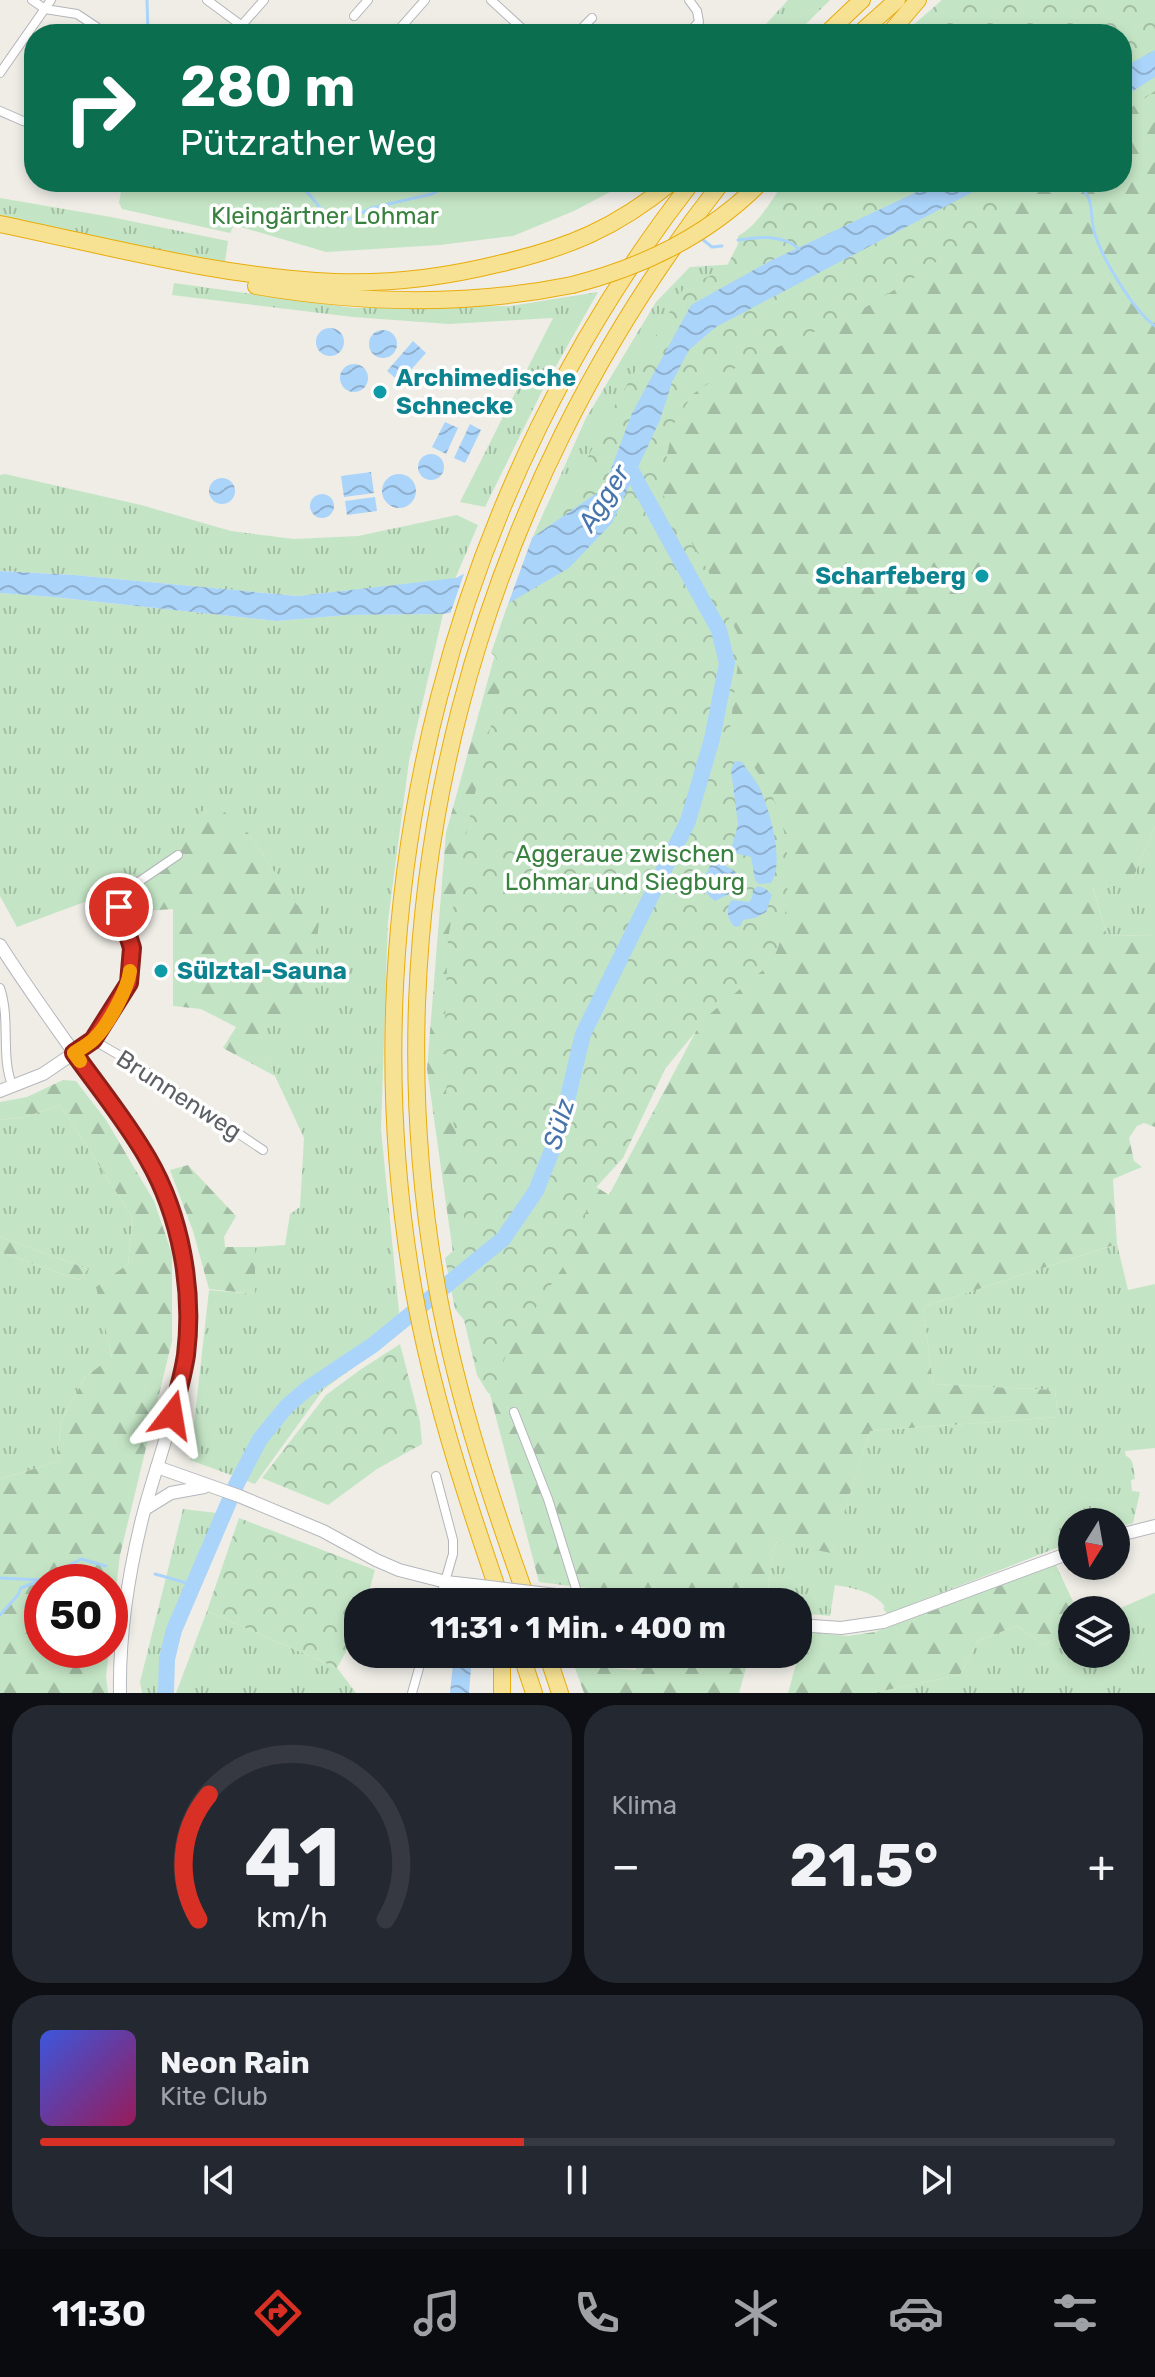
<!DOCTYPE html>
<html lang="de">
<meta charset="utf-8">
<style>
body{margin:0;font-family:Rubik,sans-serif;background:#242831;color:#f1f3f6;height:100vh;display:flex;flex-direction:column;font-size:30px;white-space:nowrap}
*{box-sizing:border-box;margin:0}
p{font-size:26px;color:#9ea1a6}
.icon{flex:none;width:44px;height:44px;fill:none;stroke:currentColor;stroke-width:2;stroke-linecap:round;stroke-linejoin:round}
.map{position:relative;height:1693px;overflow:hidden}
.drawer{display:flex;flex-direction:column;gap:12px;padding:12px;background:#0d0f14;flex:1}
.drawer>*{flex:none}
.banner{position:absolute;left:24px;top:24px;width:1108px;height:168px;border-radius:32px;box-shadow:0 4px 12px #0003;background:#0b6e4f;color:#fff;overflow:hidden}
.needle{width:52px;rotate:191deg}
.fabs{position:absolute;left:1058px;top:1508px;display:grid;gap:16px}
.fabs a{display:grid;place-items:center;width:72px;height:72px;border-radius:50%;background:#171b24;box-shadow:0 4px 12px #0003;font-size:40px}
.speed{position:absolute;left:24px;top:1564px;display:flex;gap:16px;font-size:40px;font-weight:700;text-align:center}
.speed>*{display:grid;place-content:center;width:104px;height:104px;border-radius:50%;background:#171b24;box-shadow:0 4px 12px #0003;line-height:1}
.speed .limit{border:12px solid #d22;background:#fff;color:#111}
.pin{position:absolute;display:grid;place-items:center;width:68px;height:68px;color:#fff;margin:-34px;border:4px solid #fff;border-radius:50%;box-shadow:0 2px 8px #0007}
.me{position:absolute;width:88px;margin:-44px;rotate:14deg;stroke-linejoin:round;filter:drop-shadow(0 0 6px #0008)}
.turn{display:flex;align-items:center;gap:28px;height:168px;padding:0 24px;font-size:36px}
.turn .icon{width:104px;height:104px;stroke-width:2.5}
.turn b{display:block;font-size:56px;line-height:68px}
.big{font-size:60px;font-weight:700;line-height:1.1}
.drawer .card{flex:1;display:flex;flex-direction:column;justify-content:center;gap:12px;min-width:0;padding:0 28px;border-radius:32px;background:#242831}
.drawer .dial{align-items:center;gap:0}
.dial svg{height:208px;overflow:visible;fill:none;stroke:#363941;stroke-width:7;stroke-linecap:round;text-anchor:middle}
.dial text{fill:#f1f3f6;stroke:none}
.song{display:flex;align-items:center;gap:24px}
.cover{width:96px;height:96px;border-radius:12px;background:linear-gradient(135deg,hsl(230 70% 55%),hsl(330 70% 35%))}
.played{height:8px;border-radius:4px;background:linear-gradient(90deg,#d93025 45%,#363941 45%)}
.keys{display:flex;justify-content:space-around;direction:ltr}
.heat{display:flex;justify-content:space-between;align-items:center;font-size:44px;direction:ltr}
.drawer .tiles{flex:1;display:grid;gap:12px;grid-template-columns:1fr 1fr}
.card:last-child{grid-column:span 2}
.trip{position:absolute;left:344px;top:1588px;width:468px;height:80px;border-radius:32px;background:#171b24;box-shadow:0 4px 12px #0003;font-weight:700;line-height:80px;text-align:center}
.dock{display:flex;height:128px;justify-content:space-around;align-items:center;background:#090b0e;color:#9ea1a6}
.dock .icon{width:56px;height:56px}
.dock .selected{color:#d93025}
.dock b{font-size:36px;color:#f1f3f6}
.map>svg:first-child{display:block}
.grass{fill:url(#grass-tufts)}
.forest{fill:url(#forest-firs);fill-rule:evenodd}
.park{fill:url(#park-crowns)}
.garden{fill:#c4e5c5}
.water{fill:url(#water-waves)}
.pier{fill:#efede6}
.lines{fill:none;stroke-linecap:round;stroke-linejoin:round}
.stream{stroke:#aad4fa;stroke-width:3}
.river{stroke:#aad4fa;stroke-width:16}
.minor-casing{stroke:#b3b5ba;stroke-width:10}
.secondary-casing{stroke:#b4b7bc;stroke-width:14}
.motorway-casing{stroke:#e8ac0c;stroke-width:18}
.minor{stroke:#fff;stroke-width:8}
.secondary{stroke:#fff;stroke-width:12}
.motorway{stroke:#f7e294;stroke-width:16}
.secondary-bridge-casing{stroke:#b4b7bc;stroke-width:14;stroke-linecap:butt}
.motorway-bridge-casing{stroke:#e8ac0c;stroke-width:18;stroke-linecap:butt}
.secondary-bridge{stroke:#fff;stroke-width:12}
.motorway-bridge{stroke:#f7e294;stroke-width:16}
.route-casing{stroke:#8d1f18;stroke-width:20}
.route{stroke:#d93025;stroke-width:14}
.slow{stroke:#f59e0b;stroke-width:14}
.culture-dot{fill:#0f9aa8;stroke:#fff;stroke-width:3}
.labels{text-anchor:middle;dominant-baseline:central;stroke-width:7;stroke-linejoin:round;paint-order:stroke}
.park-label{font-size:24px;fill:#39813f;stroke:#fff}
.culture-label{font-size:24px;font-weight:bold;fill:#0d838f;stroke:#fff;text-anchor:start}
.street-label{font-size:24px;fill:#5d6065;stroke:#fff}
.water-label{font-size:26px;font-style:italic;fill:#4774ad;stroke:#fff}
</style>
<div class="map">
<svg width="1155" height="1693" viewBox="0 0 1155 1693">
<defs>
<pattern id="grass-tufts" width="24" height="20" patternUnits="userSpaceOnUse" patternTransform="scale(2)"><rect width="24" height="20" fill="#c4e5c5"/><path d="M3 7l-1-3M5 7V3M7 7l1-3M15 17l-1-3M17 17v-4M19 17l1-3" fill="none" stroke="#a2bda4"/></pattern>
<pattern id="forest-firs" width="22" height="20" patternUnits="userSpaceOnUse" patternTransform="scale(2)"><rect width="22" height="20" fill="#c4e5c5"/><path d="M5 1l3.5 6h-7zM16 11l3.5 6h-7z" fill="#a2bda4"/></pattern>
<pattern id="park-crowns" width="20" height="18" patternUnits="userSpaceOnUse" patternTransform="scale(2)"><rect width="20" height="18" fill="#c4e5c5"/><path d="M2 6a3 3 0 1 1 6 0M12 15a3 3 0 1 1 6 0" fill="none" stroke="#a2bda4"/></pattern>
<pattern id="water-waves" width="16" height="10" patternUnits="userSpaceOnUse" patternTransform="scale(2)"><rect width="16" height="10" fill="#aad4fa"/><path d="M0 5q4-4 8 0t8 0" fill="none" stroke="#8eafce"/></pattern>
</defs>
<rect width="100%" height="100%" fill="#efede6"/>
<g class="grass">
<path d="M 788,0 L 830,0 L 796,34 L 757,34 Z"/>
<path d="M 0,198 L 111,217 L 228,241 L 225,262 L 106,241 L 0,217 Z"/>
<path d="M 768,262 L 604,488 L 533,537 L 586,418 L 656,302 L 690,267 Z"/>
<path d="M 174,283 L 354,308 L 510,306 L 598,292 L 543,389 L 485,507 L 460,502 L 553,318 L 449,324 L 353,317 L 172,295 Z"/>
<path d="M 5,474 L 141,505 L 231,531 L 294,539 L 358,536 L 457,515 L 478,525 L 455,579 L 298,596 L 74,575 L 0,571 L 0,475 Z"/>
<path d="M 0,593 L 53,597 L 277,621 L 348,615 L 443,614 L 409,761 L 388,921 L 381,1129 L 401,1332 L 323,1390 L 255,1484 L 190,1460 L 209,1290 L 255,1294 L 255,1247 L 285,1245 L 290,1214 L 300,1207 L 304,1138 L 275,1076 L 253,1014 L 297,906 L 249,834 L 178,855 L 109,893 L 17,927 L 0,896 Z"/>
<path d="M 1155,826 L 1155,935 L 1107,936 L 1093,887 L 1134,876 Z"/>
<path d="M 60,1105 L 133,1218 L 128,1264 L 97,1287 L 112,1358 L 85,1377 L 61,1422 L 57,1462 L 0,1479 L 0,1252 L 79,1280 L 88,1269 L 0,1237 L 0,1120 L 25,1117 Z"/>
<path d="M 1117,1244 L 1128,1290 L 1155,1284 L 1155,1448 L 1125,1451 L 1126,1456 C 1134,1458 1134,1471 1135,1479 L 1131,1480 L 1132,1491 L 1140,1492 L 1133,1523 L 1116,1528 L 1116,1522 L 1112,1522 L 1108,1514 L 1086,1522 L 1072,1522 L 1072,1542 L 887,1614 L 883,1608 L 885,1607 C 875,1592 853,1588 835,1585 L 830,1616 L 798,1613 L 798,1602 L 766,1602 L 775,1542 L 831,1552 L 870,1431 L 1058,1417 L 1055,1390 L 933,1384 L 923,1307 Z"/>
<path d="M 183,1509 L 217,1513 L 159,1682 L 159,1693 L 142,1693 L 140,1682 Z"/>
<path d="M 1155,1593 L 1155,1693 L 872,1693 L 960,1675 L 977,1641 L 1017,1626 L 1044,1645 L 1072,1630 L 1072,1654 L 1116,1654 L 1116,1610 Z"/>
<path d="M 207,1611 L 337,1668 L 356,1693 L 176,1693 Z"/>
</g>
<g class="forest">
<path d="M 1155,77 L 1155,826 L 1134,876 L 1093,888 L 1107,936 L 1155,935 L 1155,1127 L 1144,1123 L 1137,1126 L 1129,1138 L 1134,1161 L 1142,1167 L 1113,1179 L 1117,1244 L 923,1307 L 933,1384 L 1055,1390 L 1058,1417 L 870,1431 L 831,1553 L 775,1542 L 766,1602 L 702,1602 L 539,1582 L 453,1253 L 427,1069 L 446,833 L 509,603 L 672,382 L 992,182 L 1122,182 L 1122,98 ZM 712,1001 L 609,1195 L 582,1178 Z"/>
<path d="M 213,802 L 249,834 L 297,905 L 320,908 L 310,1023 L 254,1015 L 275,1076 L 223,1048 L 236,1027 L 201,1009 L 173,1006 L 173,909 L 131,912 L 126,893 L 178,855 L 194,818 Z"/>
<path d="M 63,1080 L 76,1081 L 106,1120 L 154,1201 L 172,1254 L 172,1341 L 120,1555 L 110,1643 L 110,1582 L 42,1582 L 42,1650 L 109,1650 L 106,1677 L 108,1693 L 0,1693 L 0,1479 L 57,1462 L 61,1422 L 85,1377 L 112,1357 L 96,1287 L 128,1264 L 133,1218 L 60,1105 L 25,1117 L 0,1120 L 0,1102 L 27,1097 Z"/>
<path d="M 188,1165 L 236,1216 L 224,1237 L 225,1247 L 255,1247 L 255,1294 L 209,1289 L 193,1231 L 170,1170 Z"/>
<path d="M 0,1237 L 88,1269 L 79,1280 L 0,1252 Z"/>
<path d="M 1056,1565 L 1077,1610 L 1072,1610 L 1072,1630 L 1044,1645 L 1017,1626 L 977,1641 L 960,1675 L 872,1693 L 788,1693 L 805,1632 L 848,1636 L 875,1632 Z"/>
<path d="M 570,1654 L 596,1654 L 597,1667 L 636,1670 L 638,1654 L 750,1654 L 739,1693 L 584,1693 Z"/>
</g>
<g class="park">
<path d="M 942,0 L 1155,0 L 1155,91 L 1122,114 L 1122,34 L 903,34 Z"/>
<path d="M 784,182 L 1036,182 L 987,225 L 911,280 L 849,317 L 771,350 L 716,378 L 693,394 L 673,425 L 663,476 L 664,496 L 668,509 L 686,533 L 712,578 L 719,600 L 737,632 L 740,646 L 730,729 C 740,750 755,767 767,786 C 789,826 790,862 786,906 C 784,926 781,949 769,965 L 711,1013 L 665,1069 L 623,1158 L 590,1194 L 585,1216 L 585,1228 L 575,1249 L 514,1340 L 504,1360 L 502,1394 L 488,1393 L 477,1375 L 464,1320 L 455,1309 L 445,1258 L 459,1246 L 465,1228 L 457,1136 L 446,1097 L 447,1075 L 444,1046 L 448,939 L 464,844 L 484,752 L 501,686 L 497,683 L 499,671 L 496,657 L 491,653 L 522,563 L 546,507 L 565,502 L 572,494 L 584,465 L 611,412 L 685,286 L 725,270 L 738,244 L 738,236 C 758,225 771,201 784,182 Z"/>
<path d="M 400,1344 L 420,1421 L 422,1444 L 377,1469 L 328,1505 L 262,1478 L 326,1395 L 360,1370 Z"/>
<path d="M 239,1518 L 375,1570 L 366,1602 L 358,1602 L 358,1630 L 337,1668 L 207,1611 Z"/>
</g>
<path class="garden" d="M 161,182 L 215,182 L 246,188 L 252,182 L 621,182 L 623,185 L 574,211 L 513,236 L 440,245 L 326,252 L 234,225 L 230,233 L 122,209 L 119,203 L 121,191 L 125,187 Z"/>
<g class="water">
<path d="M 1155,50 L 1155,77 L 1122,98 L 1122,68 Z"/>
<path d="M 938,182 L 992,182 L 716,327 L 689,350 L 672,382 L 660,420 L 612,523 L 569,568 L 509,603 L 443,614 L 348,615 L 277,621 L 53,597 L 0,593 L 0,571 L 74,575 L 298,596 L 456,578 L 533,537 L 604,488 L 632,413 L 691,305 L 768,262 Z"/>
<circle cx="330" cy="342" r="14"/>
<circle cx="383" cy="344" r="14"/>
<path d="M 413,341 L 426,353 L 400,382 L 387,371 Z"/>
<circle cx="354" cy="378" r="14"/>
<path d="M 445,422 L 458,428 L 446,454 L 432,447 Z"/>
<path d="M 470,424 L 481,430 L 465,463 L 454,458 Z"/>
<circle cx="431" cy="467" r="13"/>
<path d="M 371,472 L 374,493 L 344,497 L 341,476 Z"/>
<circle cx="399" cy="491" r="17"/>
<circle cx="222" cy="491" r="13"/>
<circle cx="322" cy="506" r="12"/>
<path d="M 375,497 L 377,511 L 347,515 L 345,501 Z"/>
<path d="M 735,761 L 742,762 C 748,771 756,780 760,789 C 770,811 785,862 771,883 L 759,884 L 755,880 L 751,857 L 734,853 L 731,850 L 738,824 L 731,770 Z"/>
<path d="M 719,862 C 733,871 743,872 737,890 L 715,901 L 708,895 L 701,884 L 711,864 Z"/>
<path d="M 758,886 L 766,889 L 772,895 L 766,912 L 755,918 L 743,920 L 740,926 L 735,927 C 727,920 725,907 732,900 L 749,902 L 752,898 L 753,890 Z"/>
<path d="M 454,1654 L 472,1654 L 469,1693 L 450,1693 Z"/>
</g>
<path class="pier" d="M 535,530 L 507,607 L 449,617 L 466,568 Z"/>
<g class="lines">
<g class="stream">
<path d="M 147,0 L 148,34"/>
<path d="M 299,182 L 326,215 L 337,222 L 352,218 L 371,208 L 432,194 L 445,187 L 469,186 L 482,182"/>
<path d="M 636,182 L 646,187"/>
<path d="M 1077,182 C 1097,202 1088,211 1095,235 C 1104,261 1133,310 1155,326"/>
<path d="M 702,239 L 712,247 L 722,246"/>
<path d="M 738,240 C 758,237 783,234 799,249"/>
<path d="M 155,1574 L 194,1585"/>
<path d="M 0,1578 L 42,1580 L 81,1559 L 106,1566"/>
<path d="M 0,1615 L 18,1595 L 21,1588 L 41,1580"/>
</g>
<path class="river" d="M 166,1693 L 167,1659 L 174,1630 L 237,1483 L 260,1439 L 287,1406 L 307,1389 L 373,1345 L 503,1239 L 536,1191 L 560,1130 L 583,1034 L 688,821 L 712,739 L 727,663 L 719,630 L 627,463"/>
<defs>
<g id="minor">
<path d="M 32,0 L 45,9 L 77,14 L 107,34"/>
<path d="M 207,0 L 253,34"/>
<path d="M 491,0 L 528,34"/>
<path d="M 354,16 L 368,0"/>
<path d="M 681,30 L 691,30 L 699,22 L 697,11 L 689,0"/>
<path d="M 234,34 L 264,0"/>
<path d="M 395,34 L 425,0"/>
<path d="M 576,34 L 592,18"/>
<path d="M 0,73 L 51,0"/>
<path d="M 0,111 L 23,121 L 34,123"/>
<path d="M 0,988 C 11,1020 0,1058 13,1087"/>
<path d="M 93,1040 L 136,1065 L 263,1150"/>
<path d="M 74,1053 L 93,1040 L 129,983 L 132,948 L 115,898 L 178,855"/>
<path d="M 514,1412 L 548,1499 L 579,1598"/>
<path d="M 436,1476 L 453,1540 L 453,1554 L 439,1602"/>
<path d="M 412,1693 L 423,1654"/>
</g>
<g id="secondary">
<path d="M 0,945 C 33,997 69,1045 104,1095 C 124,1123 145,1151 159,1182 C 184,1234 193,1297 186,1354 C 178,1410 156,1464 142,1519 C 128,1576 119,1633 120,1693"/>
<path d="M 0,1091 L 43,1074 L 74,1053"/>
<path d="M 157,1467 L 239,1496 L 323,1531 L 376,1560 L 399,1570 L 446,1582 L 473,1585"/>
<path d="M 145,1509 L 171,1493 L 204,1487"/>
<path d="M 1116,1536 L 1155,1526"/>
<path d="M 556,1595 L 610,1602"/>
<path d="M 798,1625 L 841,1628 L 883,1622 L 1072,1552"/>
</g>
<g id="motorway">
<path d="M 826,34 L 862,0"/>
<path d="M 859,34 L 897,0"/>
<path d="M 889,34 L 918,0"/>
<path d="M 0,224 C 111,247 222,277 335,282 C 389,284 445,277 498,264 C 568,248 616,228 672,182"/>
<path d="M 256,286 C 361,304 468,306 572,285"/>
<path d="M 502,1602 C 464,1492 428,1383 410,1268 C 350,887 454,486 692,182"/>
<path d="M 528,1602 C 492,1502 459,1403 439,1298 C 365,901 474,498 722,182"/>
<path d="M 521,1654 L 534,1693"/>
<path d="M 547,1654 L 560,1693"/>
<path d="M 502,1693 L 502,1654"/>
</g>
</defs>
<use href="#minor" class="minor-casing"/>
<use href="#secondary" class="secondary-casing"/>
<use href="#motorway" class="motorway-casing"/>
<use href="#minor" class="minor"/>
<use href="#secondary" class="secondary"/>
<use href="#motorway" class="motorway"/>
<defs>
<path id="secondary-bridge" d="M 473,1585 L 556,1595"/>
<path id="motorway-bridge" d="M 572,285 C 643,267 709,235 761,182"/>
</defs>
<use href="#secondary-bridge" class="secondary-bridge-casing"/>
<use href="#motorway-bridge" class="motorway-bridge-casing"/>
<use href="#secondary-bridge" class="secondary-bridge"/>
<use href="#motorway-bridge" class="motorway-bridge"/>
</g>
<g class="lines">
<defs>
<path id="route" d="M 119,907 L 132,948 L 129,983 L 93,1040 L 74,1053 C 99,1088 127,1122 148,1159 C 181,1216 194,1290 186,1355 C 183,1375 177,1395 172,1415"/>
</defs>
<use href="#route" class="route-casing"/>
<use href="#route" class="route"/>
<path class="slow" d="M 80,1061 L 74,1053 C 81,1048 90,1044 95,1038 C 108,1025 128,989 130,971"/>
</g>
<g class="culture-dot">
<circle cx="380" cy="392" r="8"/>
<circle cx="982" cy="576" r="8"/>
<circle cx="161" cy="971" r="8"/>
</g>
<g class="labels">
<g class="park-label">
<text x="325" y="216">Kleingärtner Lohmar</text>
<text x="625" y="854">Aggeraue zwischen<tspan x="625" dy="28">Lohmar und Siegburg</tspan></text>
</g>
<g class="culture-label">
<text x="396" y="378">Archimedische<tspan x="396" dy="28">Schnecke</tspan></text>
<text x="966" y="576" text-anchor="end">Scharfeberg</text>
<text x="177" y="971">Sülztal-Sauna</text>
</g>
<g class="street-label">
<text transform="translate(179 1095) rotate(33)">Brunnenweg</text>
</g>
<g class="water-label">
<text transform="translate(604 498) rotate(-58)">Agger</text>
<text transform="translate(559 1124) rotate(-73)">Sülz</text>
</g>
</g>
</svg>
<div class="fabs">
<a><svg class="needle" viewBox="-14 -14 28 28"><path d="M0-13l5 13h-10z" fill="#e53935"/><path d="M0 13l5-13h-10z" fill="#9ea1a6"/></svg></a>
<a><svg class="icon" aria-label="layers" viewBox="0 0 24 24"><path d="M12 4l9 5-9 5-9-5zM3 14l9 5 9-5"/></svg></a>
</div>
<div class="speed"><div class="limit">50</div></div>
<div class="pin" style="left:119px;top:907px;background:#d93025"><svg class="icon" aria-label="arrive" viewBox="0 0 24 24"><path d="M6 21V4h12l-3 4 3 4H6"/></svg></div>
<svg class="me" style="left:172px;top:1415px" viewBox="-20 -20 40 40"><path d="M0-17L14 15 0 8-14 15z" fill="#d93025" stroke="#fff" stroke-width="4"/></svg>
<div class="trip">11:31 · 1 Min. · 400 m</div>
<div class="banner">
<div class="turn"><svg class="icon" aria-label="right" viewBox="0 0 24 24"><path d="M7 20v-9h11M14 6l5 5-5 5"/></svg><div><b>280 m</b>Pützrather Weg</div></div>
</div>
</div>
<section class="drawer">
<div class="tiles">
<div class="card dial"><svg viewBox="0 0 100 80">
<path d="M14 69A42 42 0 1 1 86 69"/>
<path d="M14 69A42 42 0 0 1 18 21" stroke="#d93025"/>
<text x="50" y="56" font-size="32" font-weight="700">41</text>
<text x="50" y="72" font-size="11">km/h</text>
</svg></div>
<div class="card"><p>Klima</p>
<div class="heat"><a>−</a><b class="big">21.5°</b><a>+</a></div>
</div>
<div class="card">
<div class="song"><i class="cover"></i><div><b>Neon Rain</b><p>Kite Club</p></div></div>
<div class="played"></div>
<div class="keys"><svg class="icon" aria-label="previous" viewBox="0 0 24 24"><path d="M18 5L8 12l10 7zM5 5v14"/></svg><svg class="icon" aria-label="pause" viewBox="0 0 24 24"><path d="M8 5v14M16 5v14"/></svg><svg class="icon" aria-label="next" viewBox="0 0 24 24"><path d="M6 5l10 7-10 7zM19 5v14"/></svg></div>
</div>
</div>
</section>
<nav class="dock">
<b>11:30</b>
<svg class="icon selected" aria-label="directions" viewBox="0 0 24 24"><path d="M12 3l9 9-9 9-9-9zM9 14v-3h6M13 9l2 2-2 2"/></svg>
<svg class="icon" aria-label="music" viewBox="0 0 24 24"><path d="M9 18V5l10-2v13"/><circle cx="6" cy="18" r="3"/><circle cx="16" cy="16" r="3"/></svg>
<svg class="icon" aria-label="phone" viewBox="0 0 24 24"><path d="M5 4h4l2 5-3 2q2 4 5 5l2-3 5 2v4C11 20 4 13 5 4z"/></svg>
<svg class="icon" aria-label="climate" viewBox="0 0 24 24"><path d="M12 3v18M4 7l16 10M4 17L20 7"/></svg>
<svg class="icon" aria-label="car" viewBox="0 0 24 24"><path d="M5 17H2v-5l4-1 3-4h7l3 4 3 1v5h-3M9 17h6M6 11h13"/><circle cx="7" cy="17" r="2"/><circle cx="17" cy="17" r="2"/></svg>
<svg class="icon" aria-label="filters" viewBox="0 0 24 24"><path d="M4 7h16M4 17h16"/><circle cx="9" cy="7" r="2"/><circle cx="15" cy="17" r="2"/></svg>
</nav>
